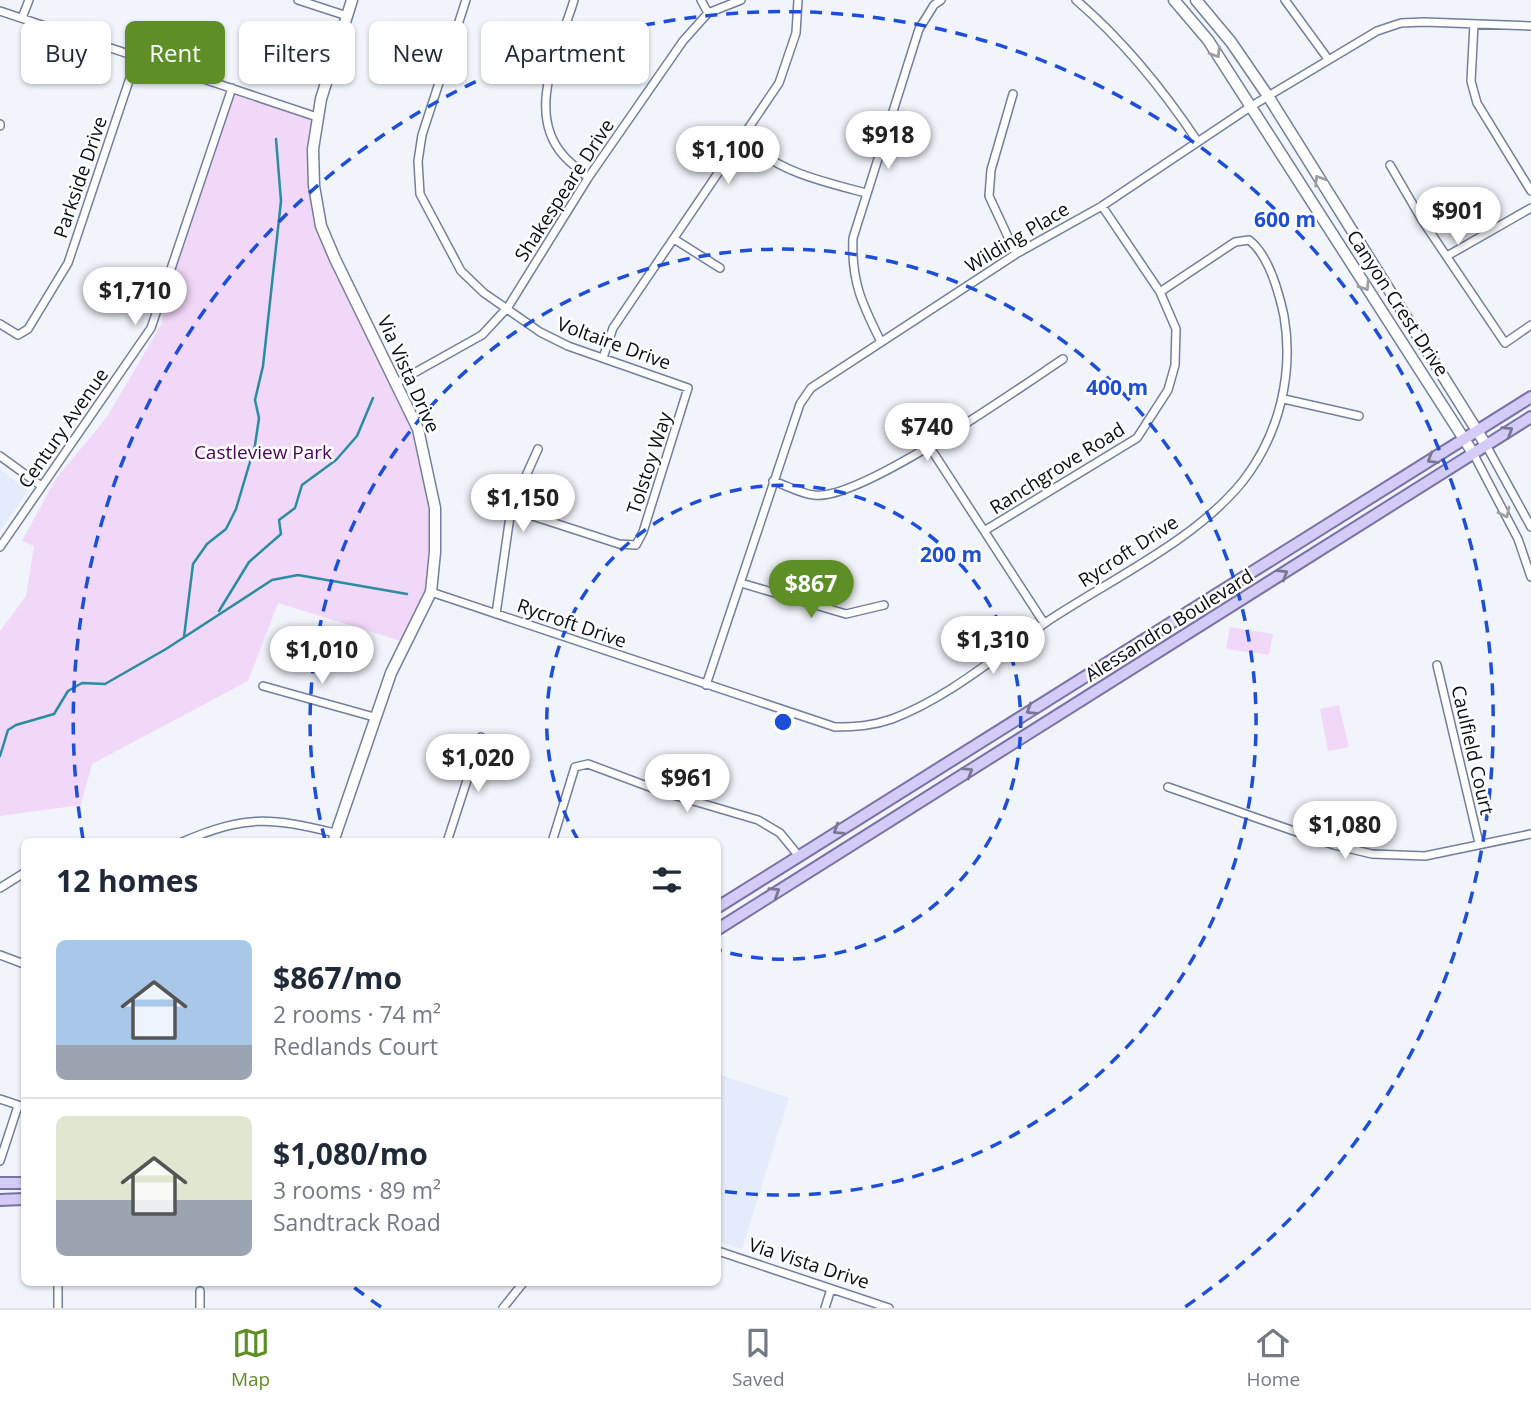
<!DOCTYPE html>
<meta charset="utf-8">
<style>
:root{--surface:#fff;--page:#f2f2f3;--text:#1f2937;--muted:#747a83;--line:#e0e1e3;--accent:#5d8f26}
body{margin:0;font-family:"Open Sans",sans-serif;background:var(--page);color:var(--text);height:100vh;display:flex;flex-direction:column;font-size:26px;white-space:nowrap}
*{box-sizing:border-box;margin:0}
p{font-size:23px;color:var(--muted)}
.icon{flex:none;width:38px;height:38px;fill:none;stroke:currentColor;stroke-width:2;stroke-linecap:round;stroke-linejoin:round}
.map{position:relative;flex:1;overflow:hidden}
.side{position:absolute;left:21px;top:838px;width:700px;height:448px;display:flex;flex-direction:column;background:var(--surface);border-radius:10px;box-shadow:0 2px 5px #0004}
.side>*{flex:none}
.top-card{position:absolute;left:21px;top:21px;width:700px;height:63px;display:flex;gap:14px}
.price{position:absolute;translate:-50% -60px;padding:0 16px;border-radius:24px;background:#fff;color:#222;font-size:23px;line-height:46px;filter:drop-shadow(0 2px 4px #0008)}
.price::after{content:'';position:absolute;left:50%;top:42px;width:21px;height:16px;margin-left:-10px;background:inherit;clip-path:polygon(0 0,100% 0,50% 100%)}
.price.selected{background:var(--accent);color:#fff}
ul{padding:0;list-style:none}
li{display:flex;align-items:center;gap:21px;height:175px;padding:0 35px}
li+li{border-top:2px solid var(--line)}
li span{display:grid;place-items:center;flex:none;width:196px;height:140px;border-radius:10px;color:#555}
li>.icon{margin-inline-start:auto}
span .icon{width:84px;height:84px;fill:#fffc;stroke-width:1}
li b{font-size:30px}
h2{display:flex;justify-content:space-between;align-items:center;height:84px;padding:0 35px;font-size:30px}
.pill{padding:0 24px;border-radius:10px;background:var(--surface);box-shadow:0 2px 5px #0004;font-size:24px;line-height:63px}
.pill.selected{background:var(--accent);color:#fff}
.tabs{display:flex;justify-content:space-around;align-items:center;height:98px;border-top:2px solid var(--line);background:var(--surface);font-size:19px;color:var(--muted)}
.tabs a{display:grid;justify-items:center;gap:4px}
.tabs .selected{color:var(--accent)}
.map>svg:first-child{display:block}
</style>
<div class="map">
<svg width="1531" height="1308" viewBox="0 0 1531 1308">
<rect width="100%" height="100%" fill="#f1f4fb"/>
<path fill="#e4ebfb" d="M0,469L28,491L0,531Z
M718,1074L789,1098L742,1249L718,1241Z"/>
<path fill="#f1d8f8" d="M231,85L318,112V211L411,413L436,507L427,589L418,612L401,641L278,603L248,681L92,764L81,805L0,816V631L26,596L34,546L22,541L55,480L107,417L162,323L166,286Z
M1230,627L1273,634L1269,655L1226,649Z
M1339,705L1349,747L1328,751L1320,709Z"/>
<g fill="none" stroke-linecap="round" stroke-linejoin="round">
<path stroke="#2a8ca0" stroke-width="2.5" d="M219,611L249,562L281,534L279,520L295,508L302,485L336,460L357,436L373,398
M184,637L193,564L207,544L226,529L236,509L255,445L259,418L255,400L263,366L281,201L276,139
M0,756L8,730L16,725L54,714L68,691L82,683L105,684L166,649L272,580L298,575L407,594"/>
<defs>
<path id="street" d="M298,0L347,16
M466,0L422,135L418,161L420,194L461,271L484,293L540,332L568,346L688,388L643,532L636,545L619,544L511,509
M574,0C560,47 524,112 564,156C571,164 580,170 588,178
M701,0L708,13
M1076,0C1124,41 1162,88 1198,142
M1285,0L1328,59
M0,11L317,117
M22,18L29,0
M1474,24L1471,81L1477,103L1531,191
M1013,94L991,170L989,196L1016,254
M0,126V124
M743,139C779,172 820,181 866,193
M1390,165L1422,220L1505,343L1531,325
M674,239L720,268
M1447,256L1531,208
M0,324L18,335L28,329L68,263L137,57
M881,342C862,304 851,281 853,238L919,29L934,5L941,0
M603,358L613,328L779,83L796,33L798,0
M398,382L482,335L508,307L588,178L683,41L708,13L741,0
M1284,399L1359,416
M1486,445L1531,527
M929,446L1044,623
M1473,453L1518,539L1531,577
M0,456L40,485
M773,481C786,485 801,494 814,495C859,502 1019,388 1063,359
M984,531L1137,438L1168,390L1175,365L1176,329L1160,292L1102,206
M0,547L151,328L232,88
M741,583L846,614L884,605
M431,592L835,727C855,727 872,726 892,719C948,698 996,656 1045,623C1109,580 1195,541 1243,481C1279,435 1294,374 1284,316C1279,293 1269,255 1249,240L1235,242L1160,292
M496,614L511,509L538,449
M1437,665L1479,843
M706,685L800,404L811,388L1016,254L1102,206L1250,107L1377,31L1401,23L1424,22L1531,26
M263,686L374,717
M1168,787L1334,845L1372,854L1425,856L1531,834
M182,842C246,815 269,817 335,833
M447,842L481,737
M552,842L575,767L588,764L663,792L758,820L780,833L798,855
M0,888L24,873
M0,955L24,964
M0,1099L24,1107
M0,1161L18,1106
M718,1251L889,1308
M58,1283V1308
M200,1308V1291
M503,1308L523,1283
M825,1308L831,1289"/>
<path id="secondary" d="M1174,0L1208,40L1473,453
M1196,0L1231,42L1268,96L1486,445
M333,842L391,673L431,592L435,552V508L418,429L335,259L321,226L314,186L313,149L321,99L352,0"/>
<path id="primary" d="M718,907L1531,397
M718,929L1531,417
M0,1183H24
M0,1200L24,1199"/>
</defs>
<use href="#street" stroke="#727f9c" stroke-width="10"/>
<use href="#secondary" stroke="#727f9c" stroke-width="13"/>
<use href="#primary" stroke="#7973a5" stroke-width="14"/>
<use href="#street" stroke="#fff" stroke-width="7"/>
<use href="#secondary" stroke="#fff" stroke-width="10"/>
<use href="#primary" stroke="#d4ccf7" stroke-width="10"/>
</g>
<defs><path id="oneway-chevron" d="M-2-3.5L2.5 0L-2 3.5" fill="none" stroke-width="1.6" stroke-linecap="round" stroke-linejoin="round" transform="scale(1.75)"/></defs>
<g stroke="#9c9ea2">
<use href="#oneway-chevron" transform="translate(1216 53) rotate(58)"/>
<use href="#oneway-chevron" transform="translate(1319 180) rotate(-122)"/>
<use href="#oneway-chevron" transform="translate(1365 286) rotate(57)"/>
<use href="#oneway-chevron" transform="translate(1505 513) rotate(64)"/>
</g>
<g stroke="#787692">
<use href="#oneway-chevron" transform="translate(1508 431) rotate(-32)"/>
<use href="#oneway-chevron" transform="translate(1432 459) rotate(148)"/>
<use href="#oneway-chevron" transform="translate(1283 574) rotate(-32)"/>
<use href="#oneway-chevron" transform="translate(1031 710) rotate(148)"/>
<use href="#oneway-chevron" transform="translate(968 772) rotate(-32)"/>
<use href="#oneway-chevron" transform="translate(838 830) rotate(148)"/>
<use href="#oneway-chevron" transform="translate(775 892) rotate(-32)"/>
</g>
<g fill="none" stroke="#1d4ed8" stroke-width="3.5" stroke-dasharray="12 9">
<path d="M578 840A237 237 0 1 1 718 950"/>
<path d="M325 840A473 473 0 1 1 721 1191"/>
<path d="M381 1307A710 710 0 0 1 351 1285M83 839A710 710 0 1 1 1185 1307"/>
</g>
<g text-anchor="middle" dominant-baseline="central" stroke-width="5" stroke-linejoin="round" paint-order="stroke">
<g font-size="19" fill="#070c16" stroke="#fff">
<text transform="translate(80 177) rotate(-71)">Parkside Drive</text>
<text transform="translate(564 190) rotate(-57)">Shakespeare Drive</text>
<text transform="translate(1017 237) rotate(-31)">Wilding Place</text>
<text transform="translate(1398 303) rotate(57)">Canyon Crest Drive</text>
<text transform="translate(614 343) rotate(20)">Voltaire Drive</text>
<text transform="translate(409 374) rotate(66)">Via Vista Drive</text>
<text transform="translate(63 428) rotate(-55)">Century Avenue</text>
<text transform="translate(649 463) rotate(-72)">Tolstoy Way</text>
<text transform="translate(1057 468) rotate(-32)">Ranchgrove Road</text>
<text transform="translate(1128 551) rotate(-33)">Rycroft Drive</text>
<text transform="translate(572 623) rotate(19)">Rycroft Drive</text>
<text transform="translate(1169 625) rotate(-32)">Alessandro Boulevard</text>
<text transform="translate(1473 750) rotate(77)">Caulfield Court</text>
<text transform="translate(809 1263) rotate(18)">Via Vista Drive</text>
</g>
<g font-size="19" fill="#4c005c" stroke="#fff">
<text x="263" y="452">Castleview Park</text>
</g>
</g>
<circle cx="783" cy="722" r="10" fill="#1d4ed8" stroke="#fff" stroke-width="3.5"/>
<g font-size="21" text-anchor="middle" font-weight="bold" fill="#1d4ed8" stroke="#fff" stroke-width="5" stroke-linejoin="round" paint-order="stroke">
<text x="1285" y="227">600 m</text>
<text x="1117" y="395">400 m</text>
<text x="951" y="562">200 m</text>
</g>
</svg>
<b class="price" style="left:888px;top:171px">$918</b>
<b class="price" style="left:728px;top:186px">$1,100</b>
<b class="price" style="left:1458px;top:247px">$901</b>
<b class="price" style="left:135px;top:327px">$1,710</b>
<b class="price" style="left:927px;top:463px">$740</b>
<b class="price" style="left:523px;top:534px">$1,150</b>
<b class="price selected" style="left:811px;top:620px">$867</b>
<b class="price" style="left:993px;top:676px">$1,310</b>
<b class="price" style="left:322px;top:686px">$1,010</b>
<b class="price" style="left:478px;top:794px">$1,020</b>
<b class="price" style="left:687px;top:814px">$961</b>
<b class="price" style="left:1345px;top:861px">$1,080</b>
<div class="top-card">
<a class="pill">Buy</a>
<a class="pill selected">Rent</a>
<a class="pill">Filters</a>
<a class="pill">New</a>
<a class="pill">Apartment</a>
</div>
<section class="side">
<h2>12 homes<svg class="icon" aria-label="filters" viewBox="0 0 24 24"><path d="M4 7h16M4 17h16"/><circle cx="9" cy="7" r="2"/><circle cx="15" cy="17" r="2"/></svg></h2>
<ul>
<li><span style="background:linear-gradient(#a9c7e8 75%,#9aa5b1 0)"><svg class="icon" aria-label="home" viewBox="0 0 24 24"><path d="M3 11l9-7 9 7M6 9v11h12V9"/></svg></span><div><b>$867/mo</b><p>2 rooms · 74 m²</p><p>Redlands Court</p></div></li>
<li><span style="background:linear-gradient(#dfe7d0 60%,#9aa5b1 0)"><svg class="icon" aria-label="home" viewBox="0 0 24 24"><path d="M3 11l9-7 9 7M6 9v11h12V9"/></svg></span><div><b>$1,080/mo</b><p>3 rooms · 89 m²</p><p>Sandtrack Road</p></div></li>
</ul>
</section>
</div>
<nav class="tabs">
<a class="selected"><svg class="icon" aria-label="map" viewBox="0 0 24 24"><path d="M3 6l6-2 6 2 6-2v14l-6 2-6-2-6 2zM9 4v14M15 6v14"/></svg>Map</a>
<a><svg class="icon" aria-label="saved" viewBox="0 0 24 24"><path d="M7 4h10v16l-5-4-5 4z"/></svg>Saved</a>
<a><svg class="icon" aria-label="home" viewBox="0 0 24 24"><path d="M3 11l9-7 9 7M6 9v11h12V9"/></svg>Home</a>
</nav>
